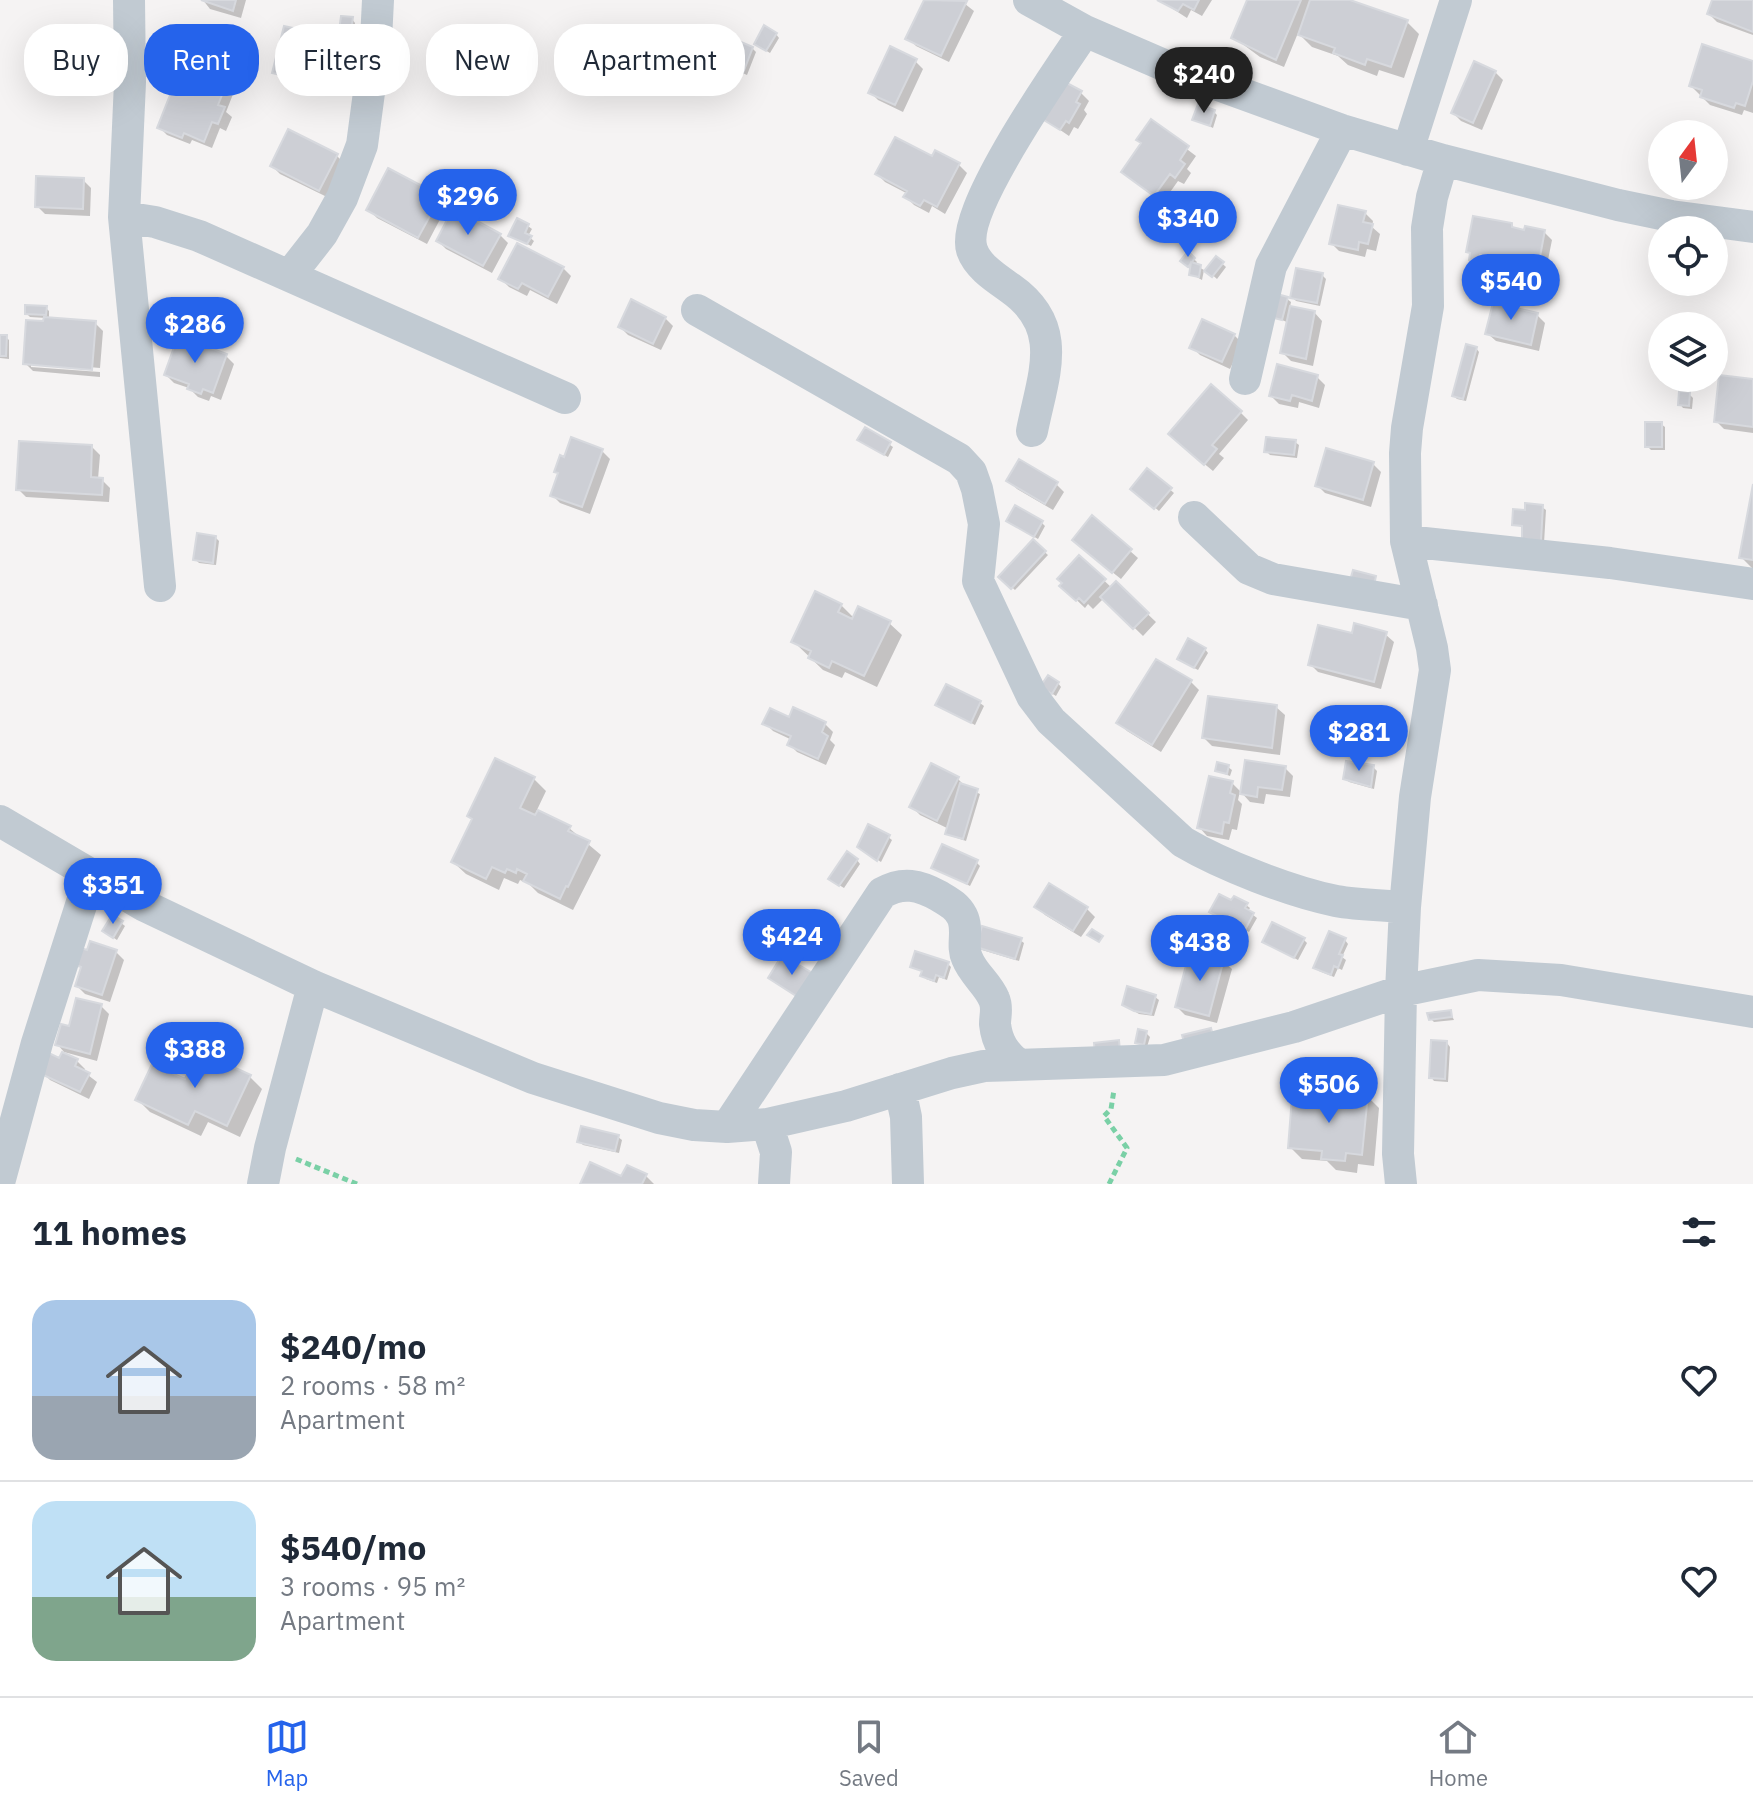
<!DOCTYPE html>
<meta charset="utf-8">
<style>
:root{--surface:#fff;--page:#f2f2f3;--text:#1f2937;--muted:#747a83;--line:#e0e1e3;--accent:#2563eb}
body{margin:0;font-family:"IBM Plex Sans",sans-serif;background:var(--page);color:var(--text);height:100vh;display:flex;flex-direction:column;font-size:30px;white-space:nowrap}
*{box-sizing:border-box;margin:0}
p{font-size:26px;color:var(--muted)}
.icon{flex:none;width:44px;height:44px;fill:none;stroke:currentColor;stroke-width:2;stroke-linecap:round;stroke-linejoin:round}
.map{position:relative;height:1184px;overflow:hidden}
.side{display:flex;flex-direction:column;background:var(--surface);flex:1}
.side>*{flex:none}
.hud{position:absolute;left:24px;top:24px;width:800px;height:72px;display:flex;gap:16px}
.needle{width:52px;rotate:15deg}
.tools{position:absolute;left:1648px;top:120px;display:grid;gap:16px}
.tools a{display:grid;place-items:center;width:80px;height:80px;border-radius:50%;background:var(--surface);box-shadow:0 8px 32px #0002;font-size:40px}
.price{position:absolute;translate:-50% -68px;padding:0 18px;border-radius:28px;background:var(--accent);color:#fff;font-size:26px;line-height:52px;filter:drop-shadow(0 2px 4px #0008)}
.price::after{content:'';position:absolute;left:50%;top:48px;width:24px;height:18px;margin-left:-12px;background:inherit;clip-path:polygon(0 0,100% 0,50% 100%)}
.price.active{background:#222;color:#fff}
ul{padding:0;list-style:none}
li{display:flex;align-items:center;gap:24px;height:200px;padding:0 32px}
li+li{border-top:2px solid var(--line)}
li span{display:grid;place-items:center;flex:none;width:224px;height:160px;border-radius:24px;color:#555}
li>.icon{margin-inline-start:auto}
span .icon{width:96px;height:96px;fill:#fffc;stroke-width:1}
li b{font-size:34px}
h2{display:flex;justify-content:space-between;align-items:center;height:96px;padding:0 32px;font-size:34px}
.pill{padding:0 28px;border-radius:32px;background:var(--surface);box-shadow:0 8px 32px #0002;font-size:28px;line-height:72px}
.pill.active{background:var(--accent);color:#fff}
.tabs{display:flex;justify-content:space-around;align-items:center;height:112px;border-top:2px solid var(--line);background:var(--surface);font-size:22px;color:var(--muted)}
.tabs a{display:grid;justify-items:center;gap:4px}
.tabs .active{color:var(--accent)}
.map>svg:first-child{display:block}
</style>
<div class="map">
<svg width="1753" height="1184" viewBox="0 0 1753 1184">
<rect width="100%" height="100%" fill="#f5f3f3"/>
<path fill="#0003" d="M203,0H246L241,18L210,9Z
M926,0H960L974,11L949,62L916,46L908,38Z
M1159,0H1212L1202,16L1191,10L1187,18Z
M1249,0H1344L1406,21L1419,34L1404,78L1379,70L1377,76L1348,65L1338,56L1312,47L1298,33L1284,67L1260,57L1233,37Z
M1714,0H1753V35L1717,22L1709,14Z
M352,19L355,23L354,35L344,34L341,30Z
M310,34L318,45L336,49L345,57L336,93L283,81L275,73Z
M776,34L779,38L770,53L760,47Z
M752,48L756,52L747,75L712,59Z
M915,61L923,69L903,112L878,100L870,92Z
M1753,63V113L1744,110L1742,115L1710,105L1691,86Z
M211,64L237,84L226,112L232,117L226,131L220,128L212,148L192,140L190,144L167,135L159,127Z
M1495,72L1503,80L1482,130L1461,121L1453,113Z
M1081,93L1089,101L1084,110L1087,114L1078,129L1074,127L1069,136L1044,119Z
M1214,112L1217,115L1213,128L1195,119Z
M1151,122L1196,156L1187,169L1191,173L1184,184L1178,181L1163,202L1124,172L1143,144Z
M337,156L345,164L327,197L280,174L272,166Z
M933,159L959,165L967,173L945,214L932,206L929,213L914,205L906,197L908,194L885,182L877,174Z
M83,180L91,188L90,216L45,214L37,206Z
M439,198L447,206L427,244L377,218L369,210Z
M1365,213L1373,221L1372,227L1380,234L1376,251L1367,249L1365,257L1339,251L1331,243Z
M1511,225L1516,230L1544,232L1552,240L1544,280L1500,272L1491,262H1488L1486,269L1479,268L1471,259L1472,255L1468,251Z
M528,226L532,229L528,236L534,241L531,246L511,235Z
M500,235L508,243L492,273L446,249L438,241Z
M1188,254L1197,262L1195,265L1204,270L1202,280L1191,274L1192,269L1186,264Z
M1217,259L1226,267L1217,279L1207,270Z
M563,268L571,276L557,304L530,290L527,296L509,287L501,279Z
M1322,275L1326,279L1320,306L1296,301L1292,297Z
M1287,299L1291,302L1290,307L1314,312L1322,321L1313,366L1291,361L1283,353L1289,323L1273,316Z
M1512,300L1520,311L1537,315L1545,323L1539,351L1496,341L1487,333Z
M46,308L49,311V319L95,323L103,331L100,368L31,362V367L100,372V377L33,371L25,363L46,318L30,317L27,314Z
M665,318L673,326L661,350L628,335L620,327Z
M1234,335L1242,343L1230,369L1200,355L1192,347Z
M0,337H6L9,340V359L0,358Z
M1476,348L1479,352L1466,401L1457,399L1454,396Z
M226,356L234,364L221,400L211,396L209,401L198,397L189,388L174,383L166,375Z
M1317,377L1325,385L1319,408L1299,402L1298,408L1279,404L1271,396Z
M1753,381V433L1724,429L1716,421Z
M1689,394L1693,398L1692,409L1683,408L1680,404Z
M1240,412L1248,420L1219,454L1224,458L1213,471L1178,442Z
M1661,424L1665,427V450H1651L1647,446Z
M866,429L893,447L888,457L863,443Z
M1295,442L1299,445L1297,458L1270,455L1266,451Z
M92,447L100,455L98,479L102,480L110,488L109,502L26,497L18,489Z
M602,451L610,459L590,514L560,503L552,495L560,475L556,471L565,459Z
M1373,464L1381,472L1371,507L1325,493L1317,485Z
M1148,471L1174,493L1159,511L1133,489Z
M1009,481L1056,484L1064,492L1053,510L1017,489Z
M1753,494V569L1741,557Z
M1542,507L1546,510L1544,543L1524,528L1514,524L1527,512Z
M1042,523L1045,526L1038,539L1012,524Z
M215,537L219,541L216,565L199,563L195,559Z
M1033,542L1048,555L1015,590L1001,577Z
M1082,548L1130,551L1138,558L1121,579Z
M1080,558L1112,588L1116,584L1156,622L1143,636L1104,598L1093,609L1088,604L1085,608L1062,586Z
M841,605L854,618L889,623L902,635L877,687L845,672L842,678L823,670L793,641Z
M1385,634L1394,642L1381,689L1318,672L1310,664L1353,635Z
M1205,649L1208,653L1198,670L1183,662Z
M1191,682L1199,690L1161,752L1127,731L1119,723Z
M1058,683L1061,687L1056,696L1046,690Z
M980,703L984,706L975,725L938,705Z
M1276,707L1285,715L1280,755L1212,746L1204,738Z
M794,710L825,724L833,732L830,740L835,745L826,765L797,752L789,744L792,740L773,731L765,723L790,719Z
M496,761L534,779L546,791L536,812L569,828L601,855L573,910L538,893L529,884L520,880L518,884L504,878L499,890L466,874L453,862L473,820Z
M1228,767L1232,770L1230,776L1217,771Z
M1373,767L1377,771L1374,789L1349,782L1346,779Z
M1285,768L1293,776L1290,797L1266,794L1264,804L1250,802L1240,791L1238,800L1242,804L1237,830L1232,829L1229,840L1207,836L1199,827L1232,783L1242,793Z
M958,779L967,788L980,794L966,841L951,836L947,833L949,829L920,815L912,807Z
M888,837L892,840L881,862L862,850Z
M857,860L860,864L844,888L834,882Z
M976,862L980,866L970,886L933,867Z
M1232,903L1246,905L1250,908L1248,911L1257,918L1249,932L1215,915Z
M1037,907L1087,909L1095,917L1081,937L1045,915Z
M121,923L125,926L117,940L108,934Z
M1303,939L1307,943L1298,960L1265,942Z
M1020,940L1024,943L1019,961L982,950L978,947Z
M1345,940L1348,944L1342,957L1346,960L1342,970L1338,968L1334,977L1319,971L1316,967Z
M116,952L124,960L110,1002L85,994L77,986L83,970L78,965L88,953Z
M1192,953L1223,961L1232,969L1217,1023L1185,1015L1177,1007Z
M947,963L951,967L947,980L939,977L937,983L926,979L923,972L912,966Z
M1155,997L1159,1000L1154,1016L1139,1014L1124,1005Z
M101,1006L109,1014L97,1061L64,1052L58,1045Z
M1450,1012L1454,1020L1434,1022L1431,1019Z
M1146,1033L1150,1037L1147,1047L1137,1042Z
M1447,1043L1450,1047L1448,1082L1434,1081L1431,1077Z
M199,1054L250,1077L262,1089L240,1137L208,1122L201,1136L150,1112L138,1100L186,1082Z
M60,1061H77L85,1069L84,1072L97,1082L89,1099L50,1080L42,1072Z
M1367,1096L1379,1108L1374,1166L1358,1164L1357,1173L1336,1170L1327,1161L1302,1159L1290,1147L1337,1104Z
M618,1137L622,1140L619,1153L583,1145L580,1142Z
M646,1176L654,1184H582Z"/>
<path fill="#cdcfd5" stroke="#d7d9de" stroke-width="2" d="M201,0H236L233,11Z
M924,0L967,1L941,56L905,39Z
M1157,0H1199L1194,10L1183,4L1178,11Z
M1247,0H1301L1276,60L1231,38Z
M1310,0H1350L1408,20L1391,67L1367,59L1365,65L1333,53L1335,48L1298,35Z
M1712,0H1753V32L1707,14Z
M341,16L353,17L351,32L339,31Z
M764,25L777,33L766,51L754,44Z
M284,26L311,32L309,41L338,47L329,86L272,73Z
M720,33L753,47L743,73L710,59Z
M1702,44L1753,61V81L1745,106L1736,103L1734,108L1700,97L1702,90L1689,86Z
M890,46L917,59L895,105L868,93Z
M187,52L212,63L211,67L230,75L218,105L225,107L218,124L212,122L204,142L184,133L182,138L157,128Z
M1474,61L1496,71L1473,123L1451,113Z
M1063,81L1082,91L1076,102L1080,104L1069,123L1066,121L1060,130L1042,119Z
M1198,104L1215,110L1210,126L1192,120Z
M1151,119L1189,146L1180,160L1185,164L1175,178L1170,174L1154,196L1121,172L1141,143L1136,140Z
M288,129L338,154L319,191L270,166Z
M895,137L932,156L935,150L960,163L937,207L924,200L920,206L903,197L907,191L875,174Z
M388,168L441,196L418,238L366,210Z
M36,176L84,178L83,209L35,207Z
M1338,205L1366,211L1363,222L1373,224L1368,244L1359,242L1358,250L1329,244Z
M453,208L501,234L483,266L436,241Z
M1473,216L1512,223V227L1524,230L1525,226L1545,230L1537,273L1490,264L1491,257L1480,255L1479,262L1469,260L1470,253L1466,252Z
M517,218L529,224L525,233L532,236L527,244L508,236Z
M517,243L564,267L548,297L522,283L518,289L498,279Z
M1188,251L1195,258L1188,267L1180,261Z
M1216,256L1224,262L1212,277L1204,271Z
M1191,262L1201,265L1199,277L1189,275Z
M1296,268L1323,273L1317,303L1290,298Z
M1277,294L1288,297L1282,320L1270,317Z
M1495,295L1513,299L1511,307L1538,313L1531,345L1485,334Z
M631,299L666,317L653,344L618,327Z
M25,305L47,306L46,315L25,314Z
M1290,306L1315,311L1306,359L1280,353Z
M44,317L96,321L92,370L23,364L26,320L43,321Z
M1202,319L1235,334L1222,362L1189,348Z
M0,335H7L6,356H0Z
M178,336L227,354L213,393L203,389L201,394L187,389L189,384L164,375Z
M1466,344L1477,347L1463,399L1452,396Z
M1277,364L1318,375L1312,401L1292,395L1290,401L1269,396Z
M1719,375L1753,379V427L1714,422Z
M1211,384L1242,411L1212,445L1217,449L1204,465L1168,434Z
M1679,391L1690,392L1689,406L1678,405Z
M1645,422H1662V447H1645Z
M865,427L891,442L884,455L857,440Z
M571,437L603,449L582,507L550,496L558,473L554,472L560,455L564,457Z
M1266,437L1296,440L1294,455L1264,452Z
M19,441L92,445L91,477L103,478L102,495L16,490Z
M1326,448L1374,462L1363,500L1315,486Z
M1019,459L1058,482L1045,504L1006,481Z
M1147,468L1172,488L1154,509L1130,489Z
M1753,484V560L1739,558Z
M1525,503L1543,505L1541,541L1522,539V526L1512,525L1513,509L1525,510Z
M1015,505L1043,521L1034,537L1006,521Z
M1092,515L1132,549L1112,573L1072,540Z
M197,533L216,536L213,563L193,560Z
M1033,539L1046,551L1011,589L998,577Z
M1079,555L1106,579L1084,603L1079,598L1076,601L1059,586L1062,583L1057,579Z
M1353,570L1376,576L1373,590L1349,584Z
M1116,581L1149,613L1133,629L1100,597Z
M815,591L842,604L838,612L852,619L858,606L891,621L864,676L832,661L829,668L808,658L811,651L791,642Z
M1354,623L1387,632L1374,682L1308,665L1318,625L1352,633Z
M1188,638L1206,648L1194,668L1177,659Z
M1156,659L1192,680L1152,745L1116,723Z
M1048,675L1059,682L1052,694L1040,687Z
M946,684L981,701L971,723L935,705Z
M1208,696L1277,705L1272,748L1202,738Z
M793,707L826,722L822,732L828,736L818,759L787,745L791,736L762,724L770,708L789,717Z
M495,758L535,777L520,808L535,815L538,810L571,826L568,831L590,841L568,887L566,886L560,899L523,881L527,874L517,869L516,873L507,869L505,873L492,867L486,879L451,862L472,819L467,816Z
M1245,760L1286,766L1282,790L1258,787L1257,797L1240,794Z
M1346,761L1374,765L1371,787L1343,779Z
M1217,762L1229,765L1227,774L1215,771Z
M931,763L959,777L937,821L909,807Z
M1209,776L1233,781L1230,793L1235,795L1229,823L1224,822L1222,834L1197,828Z
M960,783L978,789L963,839L945,834Z
M868,824L890,835L877,861L857,847Z
M942,844L978,860L967,884L931,868Z
M847,851L858,859L839,886L828,879Z
M1049,883L1088,907L1073,931L1034,907Z
M1219,894L1231,900L1234,896L1248,903L1245,908L1254,913L1245,930L1209,912Z
M112,915L123,921L113,938L102,931Z
M1272,922L1305,938L1294,958L1262,942Z
M982,926L1022,938L1015,959L976,947Z
M1092,929L1103,936L1099,942L1087,935Z
M1329,931L1346,938L1339,954L1343,955L1338,968L1334,966L1331,975L1313,968Z
M90,941L117,950L102,995L75,986L81,967L75,965L81,948L87,950Z
M1190,950L1224,959L1209,1016L1175,1007Z
M915,951L949,962L944,978L936,975L934,981L920,976L922,971L910,967Z
M782,955L816,975L801,999L768,978Z
M1127,986L1156,995L1151,1014L1134,1011L1122,1005Z
M76,998L102,1004L90,1054L55,1045L61,1024L69,1026Z
M1451,1010L1452,1017L1429,1020L1427,1013Z
M1211,1028L1214,1039L1185,1046L1182,1035Z
M1138,1029L1147,1031L1144,1045L1135,1043Z
M1119,1040L1120,1051L1095,1054L1094,1043Z
M1431,1040L1447,1041L1445,1079L1429,1078Z
M198,1051L251,1075L227,1126L195,1111L188,1125L135,1100L152,1064L185,1079Z
M62,1052L78,1059L75,1066L90,1073L80,1092L39,1073L49,1053L59,1058Z
M1336,1090L1368,1094L1362,1155L1346,1153L1345,1161L1321,1159L1322,1151L1288,1148L1292,1097L1335,1102Z
M581,1126L619,1135L615,1151L577,1142Z
M590,1162L621,1176L627,1165L647,1174L642,1184H580Z"/>
<g fill="none" stroke-linecap="round" stroke-linejoin="round">
<path stroke="#7ad0a6" stroke-width="5" stroke-dasharray="6 4" stroke-linecap="butt" d="M296,1159L357,1184
M1109,1184L1127,1148L1104,1116L1111,1109L1114,1090"/>
<path stroke="#c1cad2" stroke-width="32" d="M129,0L130,82L124,217L160,586
M1029,0L1085,31L1166,66L1342,130L1443,160L1618,205L1671,216L1753,227
M1408,150L1456,0
M124,217L155,222L199,236L565,398
M290,275L322,234L342,198L362,145L376,40L378,0
M697,310L959,459L971,472L977,489L984,524L978,581L1032,696L1051,721L1183,842C1222,865 1291,892 1336,901C1358,905 1382,905 1405,907
M1245,379L1271,266L1342,130
M1032,431C1043,375 1066,327 1010,288C996,278 978,267 972,250C959,211 1060,68 1085,31
M1194,517L1249,569L1273,579L1422,605
M1406,541L1610,563L1753,584
M0,821L143,905L313,986L533,1078L659,1118L694,1125L727,1127L767,1124L846,1106L952,1073L984,1066L1164,1060L1294,1027L1401,991L1405,907L1415,797L1435,670L1432,648L1406,541L1405,453L1407,428L1428,306L1427,228L1432,197L1443,160
M900,1089L906,1117L908,1184
M767,1124L776,1152L774,1184
M727,1127L882,893C903,881 919,885 939,896C949,902 957,906 962,916C969,930 961,945 967,958C973,974 988,984 994,999C998,1008 995,1015 995,1024C997,1043 1005,1054 1019,1065
M0,1179L37,1043L91,874
M263,1184L270,1148L313,986
M1401,1184L1398,1154L1401,991L1478,975L1561,980L1753,1012"/>
</g>
</svg>
<div class="tools">
<a><svg class="needle" viewBox="-14 -14 28 28"><path d="M0-13l5 13h-10z" fill="#e53935"/><path d="M0 13l5-13h-10z" fill="#747a83"/></svg></a>
<a><svg class="icon" aria-label="locate" viewBox="0 0 24 24"><circle cx="12" cy="12" r="6"/><path d="M12 2v4M12 18v4M2 12h4M18 12h4"/></svg></a>
<a><svg class="icon" aria-label="layers" viewBox="0 0 24 24"><path d="M12 4l9 5-9 5-9-5zM3 14l9 5 9-5"/></svg></a>
</div>
<b class="price active" style="left:1204px;top:115px">$240</b>
<b class="price" style="left:468px;top:237px">$296</b>
<b class="price" style="left:1188px;top:259px">$340</b>
<b class="price" style="left:1511px;top:322px">$540</b>
<b class="price" style="left:195px;top:365px">$286</b>
<b class="price" style="left:1359px;top:773px">$281</b>
<b class="price" style="left:113px;top:926px">$351</b>
<b class="price" style="left:792px;top:977px">$424</b>
<b class="price" style="left:1200px;top:983px">$438</b>
<b class="price" style="left:195px;top:1090px">$388</b>
<b class="price" style="left:1329px;top:1125px">$506</b>
<div class="hud">
<a class="pill">Buy</a>
<a class="pill active">Rent</a>
<a class="pill">Filters</a>
<a class="pill">New</a>
<a class="pill">Apartment</a>
</div>
</div>
<section class="side">
<h2>11 homes<svg class="icon" aria-label="filters" viewBox="0 0 24 24"><path d="M4 7h16M4 17h16"/><circle cx="9" cy="7" r="2"/><circle cx="15" cy="17" r="2"/></svg></h2>
<ul>
<li><span style="background:linear-gradient(#a9c7e8 60%,#9aa5b1 0)"><svg class="icon" aria-label="home" viewBox="0 0 24 24"><path d="M3 11l9-7 9 7M6 9v11h12V9"/></svg></span><div><b>$240/mo</b><p>2 rooms · 58 m²</p><p>Apartment</p></div><svg class="icon" aria-label="heart" viewBox="0 0 24 24"><path d="M12 20l-8-8c-3-5 5-10 8-4 3-6 11-1 8 4z"/></svg></li>
<li><span style="background:linear-gradient(#bfe0f5 60%,#7fa58c 0)"><svg class="icon" aria-label="home" viewBox="0 0 24 24"><path d="M3 11l9-7 9 7M6 9v11h12V9"/></svg></span><div><b>$540/mo</b><p>3 rooms · 95 m²</p><p>Apartment</p></div><svg class="icon" aria-label="heart" viewBox="0 0 24 24"><path d="M12 20l-8-8c-3-5 5-10 8-4 3-6 11-1 8 4z"/></svg></li>
</ul>
</section>
<nav class="tabs">
<a class="active"><svg class="icon" aria-label="map" viewBox="0 0 24 24"><path d="M3 6l6-2 6 2 6-2v14l-6 2-6-2-6 2zM9 4v14M15 6v14"/></svg>Map</a>
<a><svg class="icon" aria-label="saved" viewBox="0 0 24 24"><path d="M7 4h10v16l-5-4-5 4z"/></svg>Saved</a>
<a><svg class="icon" aria-label="home" viewBox="0 0 24 24"><path d="M3 11l9-7 9 7M6 9v11h12V9"/></svg>Home</a>
</nav>
